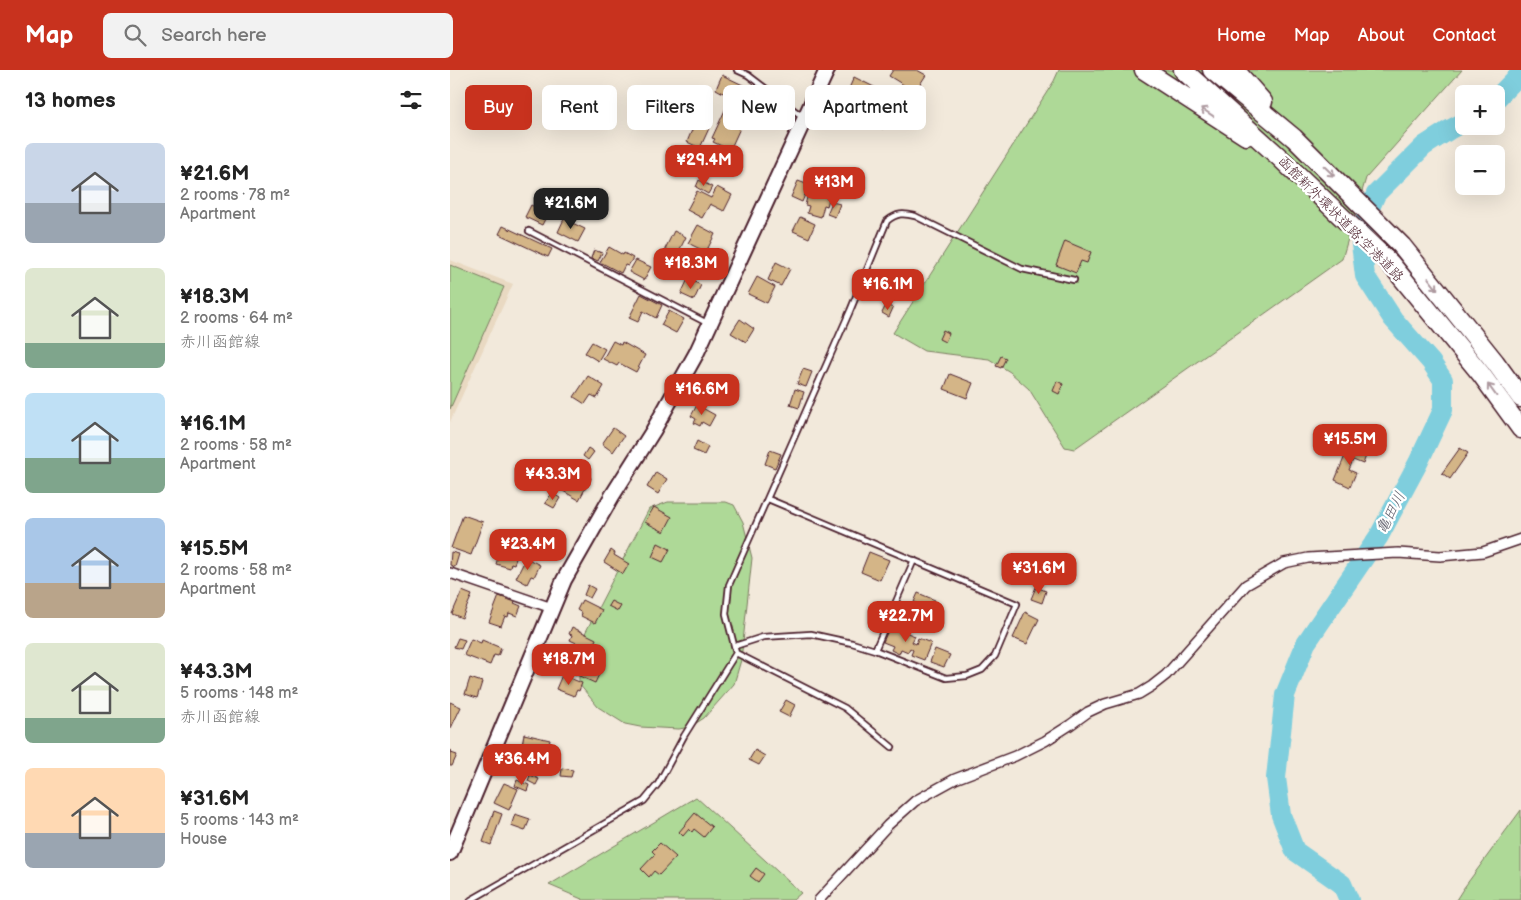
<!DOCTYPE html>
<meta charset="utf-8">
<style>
:root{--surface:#fff;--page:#f2f2f2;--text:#222;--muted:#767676;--accent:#c8321e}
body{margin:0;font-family:"Balsamiq Sans","Klee One",sans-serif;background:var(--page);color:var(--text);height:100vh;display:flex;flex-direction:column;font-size:19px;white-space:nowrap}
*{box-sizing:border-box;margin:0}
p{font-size:16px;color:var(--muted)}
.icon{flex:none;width:28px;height:28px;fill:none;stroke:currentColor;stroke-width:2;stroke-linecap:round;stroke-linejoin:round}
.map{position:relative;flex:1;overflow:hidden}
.details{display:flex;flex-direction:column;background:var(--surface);width:450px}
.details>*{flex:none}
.guide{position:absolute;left:15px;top:15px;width:475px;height:45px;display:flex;gap:10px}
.controls{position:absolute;left:1005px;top:15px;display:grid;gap:10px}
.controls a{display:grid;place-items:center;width:50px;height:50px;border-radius:8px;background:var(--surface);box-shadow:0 5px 20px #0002;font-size:25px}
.price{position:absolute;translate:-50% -42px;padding:0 11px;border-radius:10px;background:var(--accent);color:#fff;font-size:16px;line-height:32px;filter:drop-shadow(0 1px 2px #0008)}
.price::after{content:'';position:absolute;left:50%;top:30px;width:15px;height:11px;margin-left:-8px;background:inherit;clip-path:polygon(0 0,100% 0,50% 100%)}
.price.active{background:#222;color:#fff}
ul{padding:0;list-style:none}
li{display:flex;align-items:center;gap:15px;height:125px;padding:0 25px}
li span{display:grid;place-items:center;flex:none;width:140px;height:100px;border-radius:8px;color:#555}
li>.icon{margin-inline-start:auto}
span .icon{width:60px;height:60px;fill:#fffc;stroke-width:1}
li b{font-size:21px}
h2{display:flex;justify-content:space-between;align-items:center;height:60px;padding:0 25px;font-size:21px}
.chip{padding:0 18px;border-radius:8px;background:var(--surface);box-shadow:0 5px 20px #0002;font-size:18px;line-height:45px}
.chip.active{background:var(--accent);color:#fff}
header{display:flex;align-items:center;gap:30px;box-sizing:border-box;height:70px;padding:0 25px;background:var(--accent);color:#fff}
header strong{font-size:24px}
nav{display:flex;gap:28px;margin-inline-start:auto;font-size:18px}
.search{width:350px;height:45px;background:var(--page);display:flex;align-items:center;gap:12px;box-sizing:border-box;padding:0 18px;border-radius:8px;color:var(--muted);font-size:19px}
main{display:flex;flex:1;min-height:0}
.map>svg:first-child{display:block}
</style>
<header>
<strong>Map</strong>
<div class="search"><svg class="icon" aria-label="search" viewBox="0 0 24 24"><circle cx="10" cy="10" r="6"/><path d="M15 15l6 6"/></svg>Search here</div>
<nav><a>Home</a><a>Map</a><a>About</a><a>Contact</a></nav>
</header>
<main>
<section class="details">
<h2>13 homes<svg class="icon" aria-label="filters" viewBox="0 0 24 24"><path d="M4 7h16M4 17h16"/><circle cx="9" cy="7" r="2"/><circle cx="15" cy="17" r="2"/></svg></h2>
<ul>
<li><span style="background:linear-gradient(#c9d6e8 60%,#9aa5b1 0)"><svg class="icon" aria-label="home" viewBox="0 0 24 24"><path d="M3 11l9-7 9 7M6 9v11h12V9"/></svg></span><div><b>¥21.6M</b><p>2 rooms · 78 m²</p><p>Apartment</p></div></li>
<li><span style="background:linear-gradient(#dfe7d0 75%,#7fa58c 0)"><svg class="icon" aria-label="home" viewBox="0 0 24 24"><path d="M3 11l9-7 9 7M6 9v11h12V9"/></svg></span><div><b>¥18.3M</b><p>2 rooms · 64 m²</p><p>赤川函館線</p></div></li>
<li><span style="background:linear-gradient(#bfe0f5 65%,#7fa58c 0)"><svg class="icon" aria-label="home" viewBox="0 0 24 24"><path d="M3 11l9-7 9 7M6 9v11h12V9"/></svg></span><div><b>¥16.1M</b><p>2 rooms · 58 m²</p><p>Apartment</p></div></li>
<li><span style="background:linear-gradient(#a9c7e8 65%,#b9a48a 0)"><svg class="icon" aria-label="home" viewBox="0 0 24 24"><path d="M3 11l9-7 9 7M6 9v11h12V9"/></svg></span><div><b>¥15.5M</b><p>2 rooms · 58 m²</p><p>Apartment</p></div></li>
<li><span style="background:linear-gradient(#dfe7d0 75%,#7fa58c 0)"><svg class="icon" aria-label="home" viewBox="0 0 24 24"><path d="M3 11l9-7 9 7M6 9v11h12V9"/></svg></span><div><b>¥43.3M</b><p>5 rooms · 148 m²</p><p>赤川函館線</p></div></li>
<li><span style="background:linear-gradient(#ffd9b3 65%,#9aa5b1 0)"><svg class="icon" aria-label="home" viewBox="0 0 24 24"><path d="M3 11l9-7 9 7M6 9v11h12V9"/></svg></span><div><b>¥31.6M</b><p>5 rooms · 143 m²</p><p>House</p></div></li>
</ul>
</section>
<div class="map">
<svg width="1071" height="830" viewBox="0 0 1071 830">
<rect width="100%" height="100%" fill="#f2e9db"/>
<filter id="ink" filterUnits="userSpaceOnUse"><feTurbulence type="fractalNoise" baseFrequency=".02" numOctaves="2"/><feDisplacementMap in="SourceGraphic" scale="10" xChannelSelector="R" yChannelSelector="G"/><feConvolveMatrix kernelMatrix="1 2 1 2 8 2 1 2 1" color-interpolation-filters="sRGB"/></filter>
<g filter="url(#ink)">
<path fill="#e9d9c2" d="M0,190L63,214L0,352Z"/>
<path fill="#aed997" stroke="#7c7c61" d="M609,0H1012L916,108L892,189L624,379L615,377L579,319L560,302L539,289L474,281L443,263L604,11Z
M0,195L54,217L0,339Z
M218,432H276L284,435L293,452L302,488L291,590L284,614L254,648L240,657L229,659L190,657L175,654L148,637L129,614V575L199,439Z
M246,727L351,823L343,830H134L99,815Z
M1071,740V830H1006L1013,819Z"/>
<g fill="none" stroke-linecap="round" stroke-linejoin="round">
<path stroke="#7fcedd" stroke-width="20" d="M1046,29L1071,3
M899,830L892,814L845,781L831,745L826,708L835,625L856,573L929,466L968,393L993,340V310L981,292L943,249L915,206L911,174L916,147L926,124L974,76L999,60L1014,52"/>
</g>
<path fill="#d4b587" stroke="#4a1f2b" d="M443,0H467L476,5L465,22L439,6Z
M272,5L297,17L292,28L279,21L277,25L266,19Z
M404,7L428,19L421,34L397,23Z
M434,24L447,30L433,59L420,53Z
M312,27L331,36L324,51L305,42Z
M281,35L300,44L293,57L291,56L280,80L263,72L265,69L262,68L276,38L279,39Z
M247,48L261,54L250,78L237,72Z
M249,110L262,117L258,124L246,117Z
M348,111L359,115L352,132L341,127Z
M267,117L282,125L274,141L260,134L252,148L237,140L247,121L261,128Z
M359,120L377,125L376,128L379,129L377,136L374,135L371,147L357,143L359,136L355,135Z
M382,132L390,134L385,147L377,144Z
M81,135L98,143L92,155L75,147Z
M350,147L365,154L359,168L343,161Z
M114,149L135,159L128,172L108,162Z
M248,155L265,164L256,182L238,173Z
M53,156L102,179L98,187L49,164Z
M224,161L236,167L227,185L215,179Z
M615,171L641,182L637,193L631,191L626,203L606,195Z
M159,177L173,185L174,183L183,188L178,196L175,195L171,203L150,192Z
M144,180L152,183L148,191L141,188Z
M235,186L247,193L242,202L230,195Z
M186,190L201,197L194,210L179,202Z
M326,192L340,199L331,216L318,210Z
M307,207L325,217L317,233L298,224Z
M238,209L251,215L244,230L231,224Z
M191,224L212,235L206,248L193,241L188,252L179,248Z
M436,235L443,238L439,247L432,243Z
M219,241L234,249L226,263L211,255Z
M290,249L304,259L296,272L281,263Z
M493,260L499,263L495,272L489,269Z
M163,271L171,275L172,272L195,285L186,302L169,293L167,296L153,289Z
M142,272L155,279L148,291L135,283Z
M551,286L556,288L551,298L546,296Z
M353,299L362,302L356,317L347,314Z
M500,304L523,313L517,328L494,319Z
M138,306L154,316L147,328L141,325L135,334L124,327Z
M607,311L613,314L609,324L603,321Z
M345,319L354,322L349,338L340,335Z
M247,335L265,345L259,356L252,352L250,356L244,353L246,349L241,346Z
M163,358L174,366L163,382L152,374Z
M247,371L258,377L254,385L243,380Z
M899,376L917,383L913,394L903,390L899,400L906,403L900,417L885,410Z
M138,378L144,382L138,390L133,386Z
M1010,378L1018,383L1000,409L992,403Z
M320,380L331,384L325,398L315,394Z
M128,400L141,408L129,430L111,420L119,405L124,408Z
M206,402L217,409L208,424L197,417Z
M102,423L110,428L104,438L95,433Z
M204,437L222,447L214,462L195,452Z
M13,445L33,452L21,485L1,478Z
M208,473L220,479L213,492L202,487Z
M51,477L65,482L64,485L67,486L64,494L61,493L60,498L46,494Z
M161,480L165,483L164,485L179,494L173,504L154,492Z
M1,482L9,484L5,497L0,495Z
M419,482L439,490L430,510L411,502Z
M76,488L90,495L84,507L81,506L77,514L66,508Z
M138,515L145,519L140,528L134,525Z
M586,517L596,521L592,533L581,529Z
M12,521L22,525L12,548L2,544Z
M468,523L485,530L481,539L464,532Z
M49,526L65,532L64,533L71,536L67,546L59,543L58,547L55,546L51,556L39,552Z
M132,530L152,540L145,553L131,546L132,543L127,540Z
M161,531L171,536L168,541L158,536Z
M575,542L589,549L577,574L563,568Z
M440,556L465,566L462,572L466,574L468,568L481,573L474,590L461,585L463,580L460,578L458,582L451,579L449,584L441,580L443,576L433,572Z
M122,557L146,569L141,580L120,570L122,565L119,564Z
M8,568L15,570L11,579L4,577Z
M21,569L31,573L32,570L51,578L48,586L44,585L40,595L14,585Z
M485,579L500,585L494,597L480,592Z
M123,588L151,600L145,613L118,601Z
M112,605L132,613L129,621L127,620L124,626L106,619Z
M20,608L32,612L27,628L15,624Z
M336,630L345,635L339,647L329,642Z
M0,632L11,637L1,658H0Z
M74,664L100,670L97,686L71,681Z
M0,680L2,681L1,683L7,685L2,696H0Z
M305,680L315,686L309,695L299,690Z
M112,698L123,700L121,707L111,706Z
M80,705L89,709L86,715L78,711Z
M67,710L79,715L77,721L65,716Z
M54,713L68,719L59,740L44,733Z
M44,741L52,744L41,775L33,772Z
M245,743L262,757L254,767L244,759L242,762L239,759L233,766L229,762Z
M65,744L80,749L75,761L61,756Z
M210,773L226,787L209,805L204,801L199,807L191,799L205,784L202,781Z
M306,798L314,804L308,812L300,806Z"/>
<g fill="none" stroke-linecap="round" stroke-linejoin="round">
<defs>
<path id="lane" d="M287,0L298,5L353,47
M79,161L257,253
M285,576L313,567L361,564L402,573L425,580L496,608L517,606L532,600L545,586L567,534L318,429
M425,580L464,490
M286,583L276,544L279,515L400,241L437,151C447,143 453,143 465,146L572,199L624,210
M21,830L194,731L208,714L234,666L286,583L395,638L442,677"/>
<path id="street" d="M0,503L102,538
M369,830L438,755L465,731L505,709L565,686L595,671L620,655L638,642L655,634L689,624L702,616L716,605L796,515L834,493L858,488L948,483L990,486L1033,482L1071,469"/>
<path id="secondary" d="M0,783L114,510L162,426L203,361L246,284L377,0"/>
<path id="highway" d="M694,0L796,66
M733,0L828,86L940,193L1031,304L1071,359
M762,0L844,68L952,176L1045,292L1071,328
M785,0L813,32"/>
</defs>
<use href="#lane" stroke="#4a1f2b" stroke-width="8"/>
<use href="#street" stroke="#4a1f2b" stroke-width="12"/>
<use href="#secondary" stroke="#4a1f2b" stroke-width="18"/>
<use href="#highway" stroke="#4a1f2b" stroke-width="21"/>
<use href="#lane" stroke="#fff" stroke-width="4.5"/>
<use href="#street" stroke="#fff" stroke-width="9"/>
<use href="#secondary" stroke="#fff" stroke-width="14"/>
<use href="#highway" stroke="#fff" stroke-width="18"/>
</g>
<defs><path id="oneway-shaft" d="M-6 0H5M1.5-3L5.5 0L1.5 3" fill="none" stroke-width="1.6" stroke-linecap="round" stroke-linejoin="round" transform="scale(1.25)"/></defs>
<g stroke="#ae9aa0">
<use href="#oneway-shaft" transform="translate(757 42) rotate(-146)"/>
<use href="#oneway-shaft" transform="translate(879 101) rotate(44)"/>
<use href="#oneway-shaft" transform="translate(983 214) rotate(52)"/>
<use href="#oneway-shaft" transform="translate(1042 320) rotate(-126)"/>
</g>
</g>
<g text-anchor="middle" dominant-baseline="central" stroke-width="4.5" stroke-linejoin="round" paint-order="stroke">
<g font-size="14" fill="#4a1f2b" stroke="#fff">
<text transform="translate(891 149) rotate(45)">函館新外環状道路;空港道路</text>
</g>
<g font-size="15" font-style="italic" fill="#5d5c69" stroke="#fff">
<text transform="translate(941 443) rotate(-63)">亀田川</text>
</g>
</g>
</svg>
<div class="controls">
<a>+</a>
<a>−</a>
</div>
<b class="price" style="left:254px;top:117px">¥29.4M</b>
<b class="price" style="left:384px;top:139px">¥13M</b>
<b class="price active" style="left:121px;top:160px">¥21.6M</b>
<b class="price" style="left:241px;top:220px">¥18.3M</b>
<b class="price" style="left:438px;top:241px">¥16.1M</b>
<b class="price" style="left:252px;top:346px">¥16.6M</b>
<b class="price" style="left:900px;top:396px">¥15.5M</b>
<b class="price" style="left:103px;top:431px">¥43.3M</b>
<b class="price" style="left:78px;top:501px">¥23.4M</b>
<b class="price" style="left:589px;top:525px">¥31.6M</b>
<b class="price" style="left:456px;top:573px">¥22.7M</b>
<b class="price" style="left:119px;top:616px">¥18.7M</b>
<b class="price" style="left:72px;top:716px">¥36.4M</b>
<div class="guide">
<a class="chip active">Buy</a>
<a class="chip">Rent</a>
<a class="chip">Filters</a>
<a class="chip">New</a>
<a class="chip">Apartment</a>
</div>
</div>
</main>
